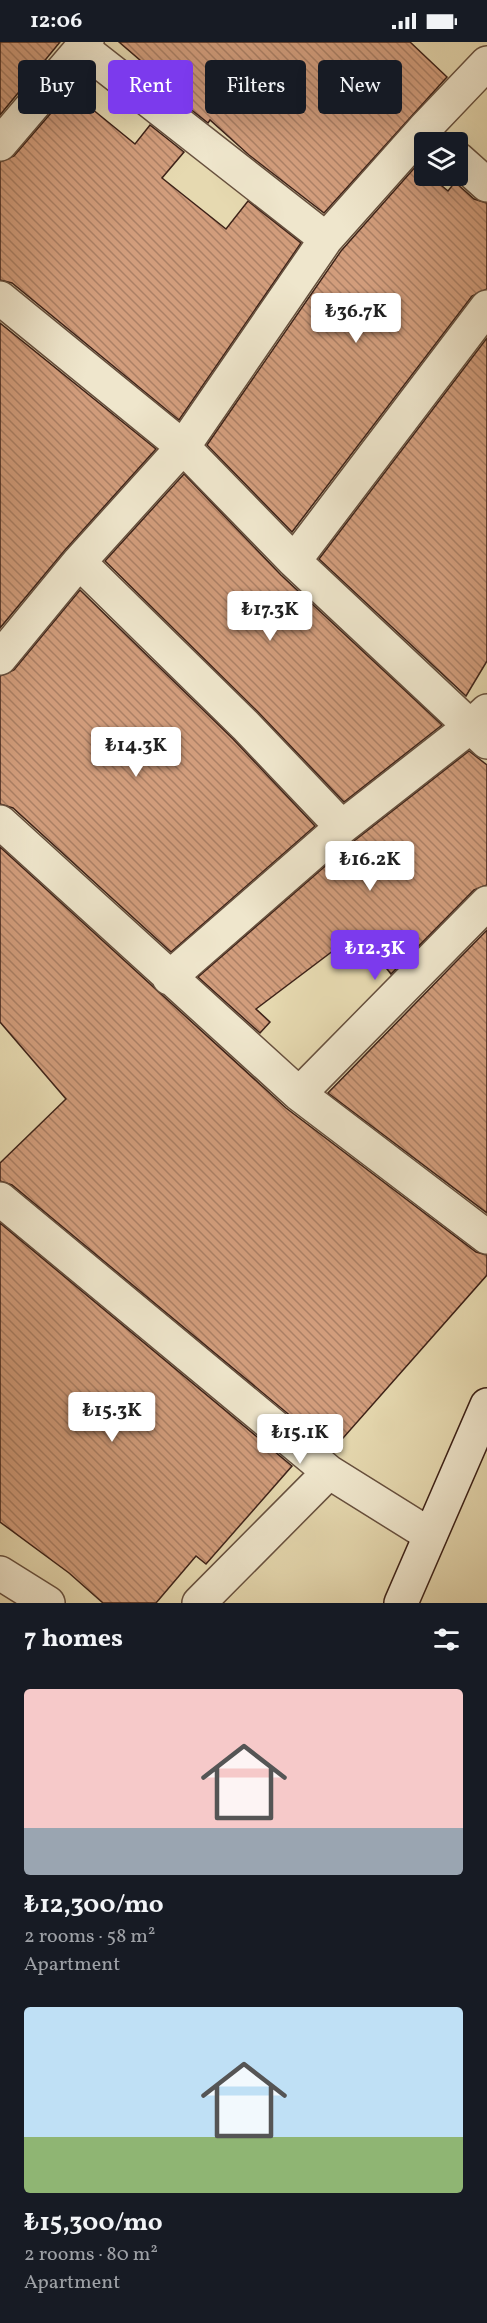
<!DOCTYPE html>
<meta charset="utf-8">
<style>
:root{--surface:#171b24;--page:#20242c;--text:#f1f3f6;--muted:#9ea1a6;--accent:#7c3aed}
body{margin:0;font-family:Vollkorn,serif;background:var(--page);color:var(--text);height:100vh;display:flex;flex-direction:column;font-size:22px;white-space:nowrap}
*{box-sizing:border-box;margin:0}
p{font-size:20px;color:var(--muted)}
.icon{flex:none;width:33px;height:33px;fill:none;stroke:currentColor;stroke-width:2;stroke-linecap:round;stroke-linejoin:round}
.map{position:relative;height:1561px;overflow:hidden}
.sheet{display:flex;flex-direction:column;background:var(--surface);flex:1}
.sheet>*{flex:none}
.guide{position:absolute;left:18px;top:18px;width:452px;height:54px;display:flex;gap:12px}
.fabs{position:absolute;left:414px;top:90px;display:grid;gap:12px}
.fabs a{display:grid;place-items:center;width:54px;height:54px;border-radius:6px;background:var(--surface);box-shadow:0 6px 24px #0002;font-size:30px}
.price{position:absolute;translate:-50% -51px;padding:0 14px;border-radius:6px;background:#fff;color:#222;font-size:20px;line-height:39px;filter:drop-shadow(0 2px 3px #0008)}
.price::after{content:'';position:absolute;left:50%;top:36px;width:18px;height:14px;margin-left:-9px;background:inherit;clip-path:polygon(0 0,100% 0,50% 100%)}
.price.selected{background:var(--accent);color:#fff}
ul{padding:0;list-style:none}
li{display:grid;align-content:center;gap:12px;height:318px;padding:0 24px}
li span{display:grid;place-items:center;height:186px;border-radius:6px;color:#555}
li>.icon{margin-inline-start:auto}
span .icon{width:108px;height:108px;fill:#fffc;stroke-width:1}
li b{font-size:26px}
h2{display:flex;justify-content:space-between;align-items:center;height:72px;padding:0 24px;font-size:26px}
.chip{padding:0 21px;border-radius:6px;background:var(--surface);box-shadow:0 6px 24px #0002;font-size:21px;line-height:54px}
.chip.selected{background:var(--accent);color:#fff}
.status{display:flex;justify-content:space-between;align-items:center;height:42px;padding:0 30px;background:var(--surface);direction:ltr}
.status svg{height:16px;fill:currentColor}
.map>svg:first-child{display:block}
</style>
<div class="status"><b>12:06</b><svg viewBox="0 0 49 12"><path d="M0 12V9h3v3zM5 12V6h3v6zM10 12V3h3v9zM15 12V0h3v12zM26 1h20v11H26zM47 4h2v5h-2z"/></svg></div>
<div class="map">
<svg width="487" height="1561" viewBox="0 0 487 1561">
<defs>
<pattern id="building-back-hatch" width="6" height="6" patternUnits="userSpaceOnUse" patternTransform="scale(1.5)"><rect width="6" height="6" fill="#d29d7c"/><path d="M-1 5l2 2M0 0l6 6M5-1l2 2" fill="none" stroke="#ac8065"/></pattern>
</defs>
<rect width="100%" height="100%" fill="#e6d9b0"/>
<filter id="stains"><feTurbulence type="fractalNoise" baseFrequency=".00333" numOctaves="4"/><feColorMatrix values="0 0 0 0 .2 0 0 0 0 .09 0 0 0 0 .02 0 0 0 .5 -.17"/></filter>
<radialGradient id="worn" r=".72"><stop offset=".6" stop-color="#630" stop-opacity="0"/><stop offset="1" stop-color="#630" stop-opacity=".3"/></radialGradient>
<path fill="url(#building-back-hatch)" stroke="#3d2218" stroke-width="1.5" d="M0,0H60L0,73Z
M119,0H410L447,35L324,171L249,113L210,78L208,81L174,54L177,50Z
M70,49L135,102L150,83L184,110L162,136L226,187L248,159L301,201L179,378L12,241L0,238V120L14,114Z
M417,123L424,129V134H430L448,149L455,140L474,157L487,161V247L472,254L292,490L207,403L341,209Z
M0,281L156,407L65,508L0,586Z
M487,296V619L466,654L319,517Z
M184,432L281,533L442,683L344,760L259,671L105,519Z
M80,548L233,697L315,784L171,910L13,766L0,762V634L14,628Z
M469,709L487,723V843L474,848L391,932L358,890L256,967L270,980L260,991L198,935L354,799Z
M0,805L286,1066L476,1210L487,1213V1233L336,1404L321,1390L316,1395L12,1143L0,1139V1121L66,1057L0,980Z
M487,888V1171L328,1051Z
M0,1181L292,1424L206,1522L196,1514L156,1561H103L69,1531L0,1480Z"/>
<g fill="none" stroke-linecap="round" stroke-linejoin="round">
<defs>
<path id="street" d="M82,6L326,197
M0,102L87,0
M458,117L487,143
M0,256L183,405L294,519L487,700
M294,519L487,265
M79,520L246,684L342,785
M0,616L79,520L183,405L326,197L424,87L487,21
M0,780L299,1052L487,1195
M169,936L342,785L471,684L487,669
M299,1052L487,861
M0,1157L329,1430
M0,1531L48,1561
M199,1561L329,1430L430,1493"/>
<path id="secondary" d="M401,1561L487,1363"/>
</defs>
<use href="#street" stroke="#67503e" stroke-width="36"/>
<use href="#secondary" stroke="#3d2218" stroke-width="36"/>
<use href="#street" stroke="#efe6cc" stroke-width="33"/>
<use href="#secondary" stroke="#efe6cc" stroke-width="33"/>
</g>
<rect width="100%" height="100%" filter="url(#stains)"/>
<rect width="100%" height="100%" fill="url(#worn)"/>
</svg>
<div class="fabs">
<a><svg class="icon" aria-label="layers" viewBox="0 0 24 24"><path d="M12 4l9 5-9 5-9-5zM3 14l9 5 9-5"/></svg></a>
</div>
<b class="price" style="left:356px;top:302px">₺36.7K</b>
<b class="price" style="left:270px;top:600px">₺17.3K</b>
<b class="price" style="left:136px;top:736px">₺14.3K</b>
<b class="price" style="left:370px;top:850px">₺16.2K</b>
<b class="price selected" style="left:375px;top:939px">₺12.3K</b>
<b class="price" style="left:112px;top:1401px">₺15.3K</b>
<b class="price" style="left:300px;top:1423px">₺15.1K</b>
<div class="guide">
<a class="chip">Buy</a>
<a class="chip selected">Rent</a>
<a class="chip">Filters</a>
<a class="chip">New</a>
</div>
</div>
<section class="sheet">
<h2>7 homes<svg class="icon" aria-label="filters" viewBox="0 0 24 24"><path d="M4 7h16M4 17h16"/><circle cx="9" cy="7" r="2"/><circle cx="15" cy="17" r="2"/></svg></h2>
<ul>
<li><span style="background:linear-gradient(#f6c9c9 75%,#9aa5b1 0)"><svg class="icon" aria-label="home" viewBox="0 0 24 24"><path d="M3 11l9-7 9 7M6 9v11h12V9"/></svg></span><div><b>₺12,300/mo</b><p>2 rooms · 58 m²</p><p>Apartment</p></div></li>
<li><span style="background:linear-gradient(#bfe0f5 70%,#8fb573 0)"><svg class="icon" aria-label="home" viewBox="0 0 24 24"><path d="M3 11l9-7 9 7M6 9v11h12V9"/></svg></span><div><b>₺15,300/mo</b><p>2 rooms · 80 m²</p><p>Apartment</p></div></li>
</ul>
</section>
